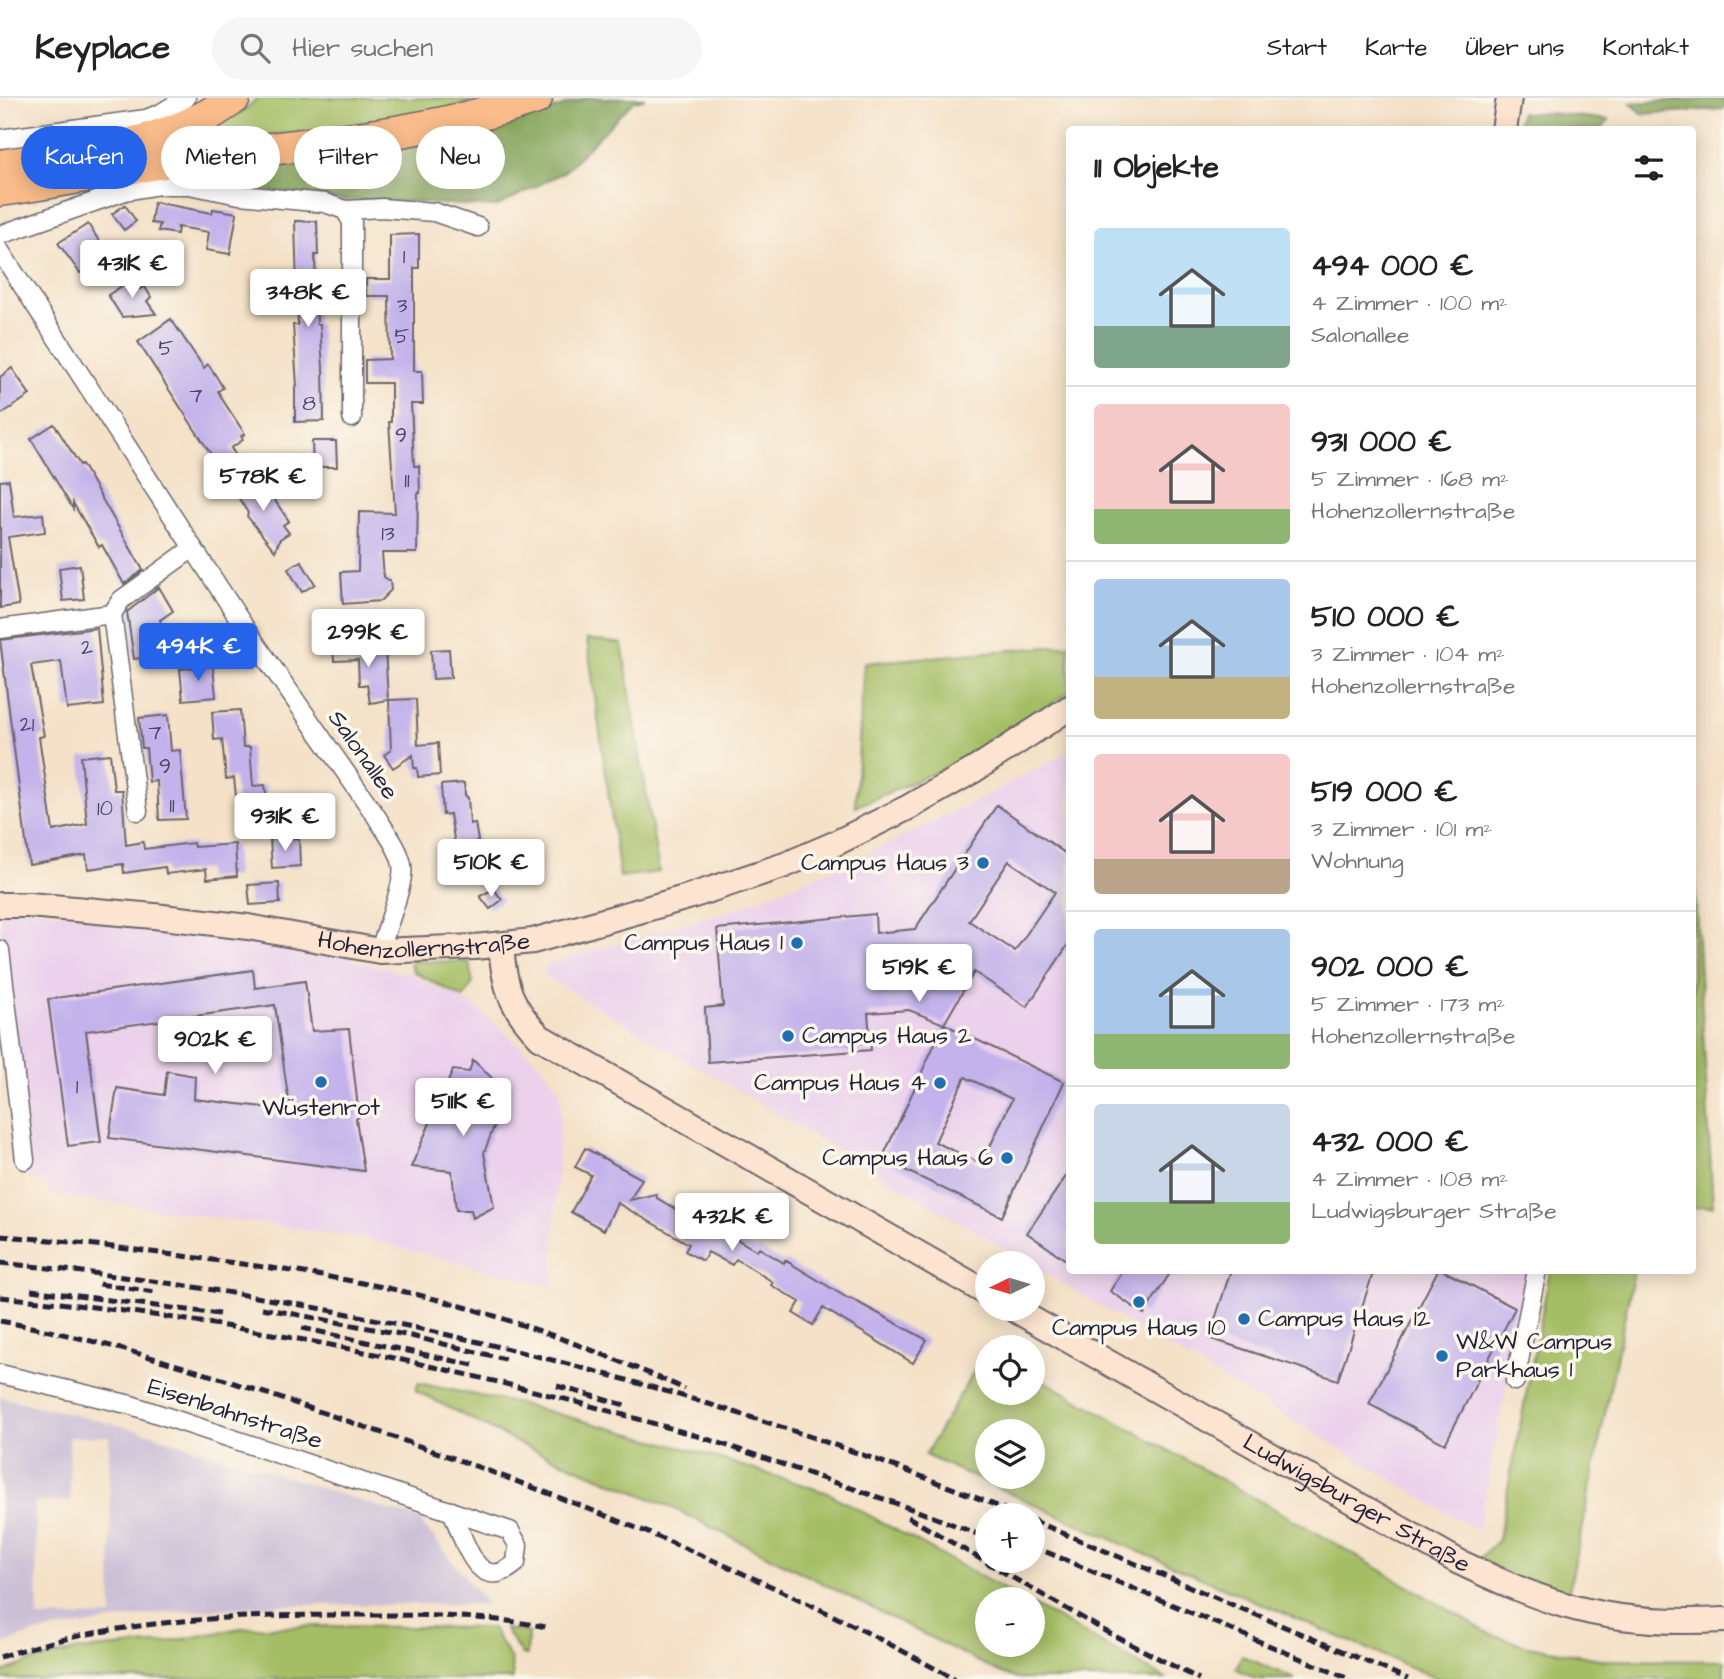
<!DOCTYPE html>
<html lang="de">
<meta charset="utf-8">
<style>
:root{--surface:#fff;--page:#f6f6f6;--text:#222;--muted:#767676;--line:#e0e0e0;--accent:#2563eb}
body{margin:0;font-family:"Architects Daughter",sans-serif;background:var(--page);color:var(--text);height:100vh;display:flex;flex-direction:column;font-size:26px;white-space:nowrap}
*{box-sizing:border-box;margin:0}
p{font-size:23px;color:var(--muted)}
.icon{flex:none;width:38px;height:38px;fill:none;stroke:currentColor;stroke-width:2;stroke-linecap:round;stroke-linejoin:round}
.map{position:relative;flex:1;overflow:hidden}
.panel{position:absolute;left:1066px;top:28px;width:630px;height:1148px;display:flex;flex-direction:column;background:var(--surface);border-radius:7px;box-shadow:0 4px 18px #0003}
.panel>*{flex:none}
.top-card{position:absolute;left:21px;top:28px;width:665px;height:63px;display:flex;gap:14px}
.needle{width:46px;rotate:265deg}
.buttons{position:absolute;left:975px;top:1153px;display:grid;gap:14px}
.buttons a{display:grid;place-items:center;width:70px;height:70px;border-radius:50%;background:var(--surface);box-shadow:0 4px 18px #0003;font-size:35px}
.price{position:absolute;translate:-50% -60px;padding:0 16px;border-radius:7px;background:#fff;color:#222;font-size:23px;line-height:46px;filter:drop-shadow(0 2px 4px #0008)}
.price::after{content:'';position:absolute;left:50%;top:42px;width:21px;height:16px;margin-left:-10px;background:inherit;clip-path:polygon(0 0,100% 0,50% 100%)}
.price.current{background:var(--accent);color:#fff}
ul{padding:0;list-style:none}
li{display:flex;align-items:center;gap:21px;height:175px;padding:0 28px}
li+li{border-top:2px solid var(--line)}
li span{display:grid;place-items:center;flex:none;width:196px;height:140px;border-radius:7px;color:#555}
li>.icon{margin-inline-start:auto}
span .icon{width:84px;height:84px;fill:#fffc;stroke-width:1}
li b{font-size:30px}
h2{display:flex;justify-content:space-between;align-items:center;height:84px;padding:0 28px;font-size:30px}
.tag{padding:0 24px;border-radius:32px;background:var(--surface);box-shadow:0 4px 18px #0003;font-size:24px;line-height:63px}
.tag.current{background:var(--accent);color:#fff}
header{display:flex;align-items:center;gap:42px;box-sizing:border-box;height:98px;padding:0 35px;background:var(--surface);border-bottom:2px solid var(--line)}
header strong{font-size:33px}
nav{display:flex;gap:38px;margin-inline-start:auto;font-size:24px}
.search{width:490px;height:63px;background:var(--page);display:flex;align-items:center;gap:18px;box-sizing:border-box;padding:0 24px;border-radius:38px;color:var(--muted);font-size:26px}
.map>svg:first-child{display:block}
</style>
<header>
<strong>Keyplace</strong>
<div class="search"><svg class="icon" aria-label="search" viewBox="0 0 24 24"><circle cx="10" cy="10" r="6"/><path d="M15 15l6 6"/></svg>Hier suchen</div>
<nav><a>Start</a><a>Karte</a><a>Über uns</a><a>Kontakt</a></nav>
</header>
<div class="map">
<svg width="1724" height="1581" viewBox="0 0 1724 1581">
<rect width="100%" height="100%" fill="#fbf7ec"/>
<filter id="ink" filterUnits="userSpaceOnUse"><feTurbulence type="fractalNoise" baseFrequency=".0143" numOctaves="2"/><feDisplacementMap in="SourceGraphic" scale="14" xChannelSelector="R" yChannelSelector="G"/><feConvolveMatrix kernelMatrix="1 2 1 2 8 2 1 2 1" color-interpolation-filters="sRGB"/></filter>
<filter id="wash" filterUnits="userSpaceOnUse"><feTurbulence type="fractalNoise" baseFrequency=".00686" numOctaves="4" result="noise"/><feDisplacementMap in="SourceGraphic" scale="28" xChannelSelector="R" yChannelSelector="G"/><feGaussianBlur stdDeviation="1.57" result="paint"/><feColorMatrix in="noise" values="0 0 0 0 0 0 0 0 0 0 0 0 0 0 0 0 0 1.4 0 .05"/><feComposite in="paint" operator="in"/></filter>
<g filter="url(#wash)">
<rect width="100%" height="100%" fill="#f4e1c7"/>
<path fill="#ebd1ec" d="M1069,653V1172L1529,1173L1478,1433L1033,1168L1032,1166L1028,1165L543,877L546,867L738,810L839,769L994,694Z
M0,807L352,848V862L410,876L471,906L538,964L561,994L552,1188L361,1140L48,1096L47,1086L25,1078L0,852Z"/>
<path fill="#cbbfd6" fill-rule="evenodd" d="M0,1299L138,1332L418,1421L487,1506L272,1507L161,1515L35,1535L0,1547ZM109,1338L112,1518L38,1520L35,1404L70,1403L69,1339Z"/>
<path fill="#a5be65" stroke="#647050" stroke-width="2" fill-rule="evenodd" d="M258,0H484L434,15L150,56L244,12Z
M587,541L622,546L659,774L620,779Z
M1069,547V594L985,653L855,709L864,565Z
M1692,738L1713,1108L1692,1110Z
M412,863L469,864L473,885L463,900L414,874L410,866Z
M1550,1173H1634L1566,1507L1479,1461L1498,1442Z
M987,1251V1295H1032L1033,1277L1319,1436L1492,1537L1528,1548L1605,1562L1724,1563V1581H1438L1140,1454L925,1357ZM987,1334H1032V1379H987Z
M418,1285L528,1308L695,1353L828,1395L1022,1501L987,1502V1547H1032L1033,1507L1166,1581H1017L997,1573L671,1409L520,1346L416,1293Z
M326,1528L492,1530L511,1562L513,1581H0V1575L32,1563L79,1552L163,1545L241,1530Z
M505,1531L528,1534L527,1557L521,1556Z
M1242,1558L1295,1581H1255L1236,1570Z"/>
<path fill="#84a55a" stroke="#53644a" stroke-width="2" d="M586,0H645L633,4L564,74L496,109L380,102H343L250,91L179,79L362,56L506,27Z
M1724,0V11L1642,16L1631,5Z
M1521,15H1551L1609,22L1602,31L1515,32Z"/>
<g id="blocks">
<path fill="#c3b2eb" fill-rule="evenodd" d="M154,104L212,115L213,111L237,115L230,156L206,152L209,134L178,129L177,136L158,133L160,126L151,125Z
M125,107L136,123L124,132L112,116Z
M295,123H317L318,157H315L317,226H320L323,270L324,323L295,324V288H297L293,227H298Z
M88,126L111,161L92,174L89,169L80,175L58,145Z
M419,136V170H414V273H422L423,306H411L414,368H419L420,395H418L417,455H382L384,479L390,483L391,492L380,503L343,506L341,474L358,473L359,414L395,415L389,324H391V285H365V262L390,261L389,198H366V181H390V137Z
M133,181L139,191L145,189L151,199L147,203L156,216L122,219L108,197Z
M171,221L204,270L208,266L216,278L223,290L218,293L224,304L245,336L241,338L243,342L231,350L244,370L232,378L219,358L214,361L138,244Z
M12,270L30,297L0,317V279Z
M54,326L80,367L82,366L143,472L124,486L102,447L99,449L73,405V411L31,341Z
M312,343H336L337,369H313Z
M245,380L256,396L260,393L263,397L268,393L289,423L283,427L289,435L280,441L275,453L247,418L248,415L232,389Z
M9,382L14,419L43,416L45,434L8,439L19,507L0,510V383Z
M301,463L315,486L302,494L288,471Z
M80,467L84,501L63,503L59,470Z
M159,489L173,513L160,522L168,557L134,561L127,514Z
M97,530L104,607L67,611L61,563L31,567L44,638L39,639L53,733L87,726L81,659L110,656L114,692H122L126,747L143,744L144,751L193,745L194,749L235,746L237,778L207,781L206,771L166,776L165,769L124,775L123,766L88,771L86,757L29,767L0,542Z
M353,548L357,555V552L385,550L388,602L370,605L367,587H359L358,562L334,563L333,549Z
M449,551L451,580L433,581L431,552Z
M213,568L216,599L183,602L180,571Z
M416,601L418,647L438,645L440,677L418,679L417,670H414L413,657L393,670L384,657L391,652L389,602Z
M240,612L243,649H250L253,688L265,687L268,712L238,716L234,680L226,681L222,641L214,642L212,614Z
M168,617L171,653L180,652L186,721L159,722L157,683L149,684L146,650H142L139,620Z
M464,685L465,697L468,700L470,726L475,725L478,743L475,744L477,757L457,760L450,716L443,717L441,687Z
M997,707L1069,758V845L1027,909L974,874L944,926L1064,984L1002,1119L882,1061L944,926L909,912L868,915L871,952L708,964L705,910L723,908L717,831L875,816L876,835L915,831ZM1009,763L1055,794L1015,853L969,823ZM965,979L1012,1001L982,1066L935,1044Z
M299,740L300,768L272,770L270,741Z
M279,785L280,805L250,807L248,787Z
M494,791L502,802L490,811L480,798Z
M253,872L255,890L305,883L312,933L349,931L359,1019L356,1021L364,1073L109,1040L117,990L164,997L167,973L195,978L194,1001L290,1012L275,907L86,933L101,1044L68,1048L48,901Z
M473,962L495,983L487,1004L499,1015L484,1055L494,1109L473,1120L471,1112H456L452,1073L411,1069L453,972L469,974Z
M585,1050L642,1081L630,1102L656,1096L657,1100L677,1112L683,1111L685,1116L701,1125L705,1117L722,1127L720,1131L757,1153L759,1150L784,1165L785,1162L849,1201L850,1200L927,1242L913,1265L823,1210L813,1227L793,1215L800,1204L771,1187L773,1184L736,1161L732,1167L708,1154L703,1163L685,1153L689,1146L617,1105L604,1132L571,1114L591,1077L575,1069Z
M1069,1074V1164L1027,1135Z
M1124,1172H1172L1144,1216L1110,1193Z
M1231,1172H1374L1338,1282L1209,1240Z
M1438,1172H1442L1515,1210L1445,1346L1369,1306Z"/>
</g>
</g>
<g filter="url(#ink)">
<use href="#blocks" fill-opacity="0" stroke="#6c656c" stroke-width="2"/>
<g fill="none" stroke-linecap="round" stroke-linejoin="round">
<defs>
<path id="street" d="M0,41L146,21L161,15L186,0
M345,112L352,124V320
M0,137L125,93L160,87H189L239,97L325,105L345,112L382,110L434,114L478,129
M0,153L247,533L376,718C385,733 399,750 402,767C406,784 385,832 380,853
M112,516L138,713
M0,531L112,516L121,502L193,450
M0,852L25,1062
M0,1276L131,1307L510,1433L518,1447L516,1465C477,1499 464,1441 452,1413
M1515,1283L1537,1172"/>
<g id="secondary">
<path d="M1504,32L1509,0"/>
<path id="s1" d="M0,807H29L154,818L248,829L380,853L475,849L533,843L688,799L785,767L834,746L909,709L974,672L1069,610"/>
<path d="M501,847C504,889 511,909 540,939L987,1195"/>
<path id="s2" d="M1014,1211L1459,1464C1493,1480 1527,1496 1564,1507C1614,1522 1672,1525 1724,1522"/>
</g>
<path id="highway" d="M0,68C78,55 169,50 234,0
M0,92C60,84 119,70 179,62C299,46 421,39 536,0"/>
</defs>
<use href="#street" stroke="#6c656c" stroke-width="21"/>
<use href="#secondary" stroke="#6c656c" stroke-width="28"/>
<use href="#highway" stroke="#6c656c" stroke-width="35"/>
<use href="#street" stroke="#fff" stroke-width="18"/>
<use href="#secondary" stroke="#fde4d0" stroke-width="24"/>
<use href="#highway" stroke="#f9bc8a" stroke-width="32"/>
<path stroke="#22223b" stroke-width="5" stroke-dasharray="10 5" stroke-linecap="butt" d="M0,1138C64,1142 127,1151 190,1159C281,1171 373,1183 461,1208C539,1230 612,1259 685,1291
M0,1165C351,1199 696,1284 1022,1418
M99,1186L155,1194
M31,1192L219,1216
M0,1199C228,1220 453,1267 673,1331C727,1346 780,1366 833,1384C885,1401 936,1419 987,1440
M262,1210L411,1238L505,1261
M0,1223C121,1245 239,1286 356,1326C560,1396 765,1475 954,1581
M302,1230L473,1267
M557,1288L625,1307
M908,1419L1105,1533L1199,1581
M1032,1422L1408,1581
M1032,1448L1349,1581
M0,1559C114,1521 237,1517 356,1517C420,1517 483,1517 546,1529"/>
</g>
</g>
<g fill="#1f6fb2" stroke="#fbf7ec" stroke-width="2.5">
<circle cx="983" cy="765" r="7"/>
<circle cx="797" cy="845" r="7"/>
<circle cx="788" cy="938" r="7"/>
<circle cx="321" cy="984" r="7"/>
<circle cx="940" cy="985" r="7"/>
<circle cx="1007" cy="1060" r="7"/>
<circle cx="1139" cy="1204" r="7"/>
<circle cx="1244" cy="1221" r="7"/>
<circle cx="1442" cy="1258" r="7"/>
</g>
<g text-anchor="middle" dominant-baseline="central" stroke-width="7" stroke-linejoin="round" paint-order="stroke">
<g font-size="21" fill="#4a4667">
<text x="404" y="158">1</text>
<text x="402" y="207">3</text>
<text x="402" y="238">5</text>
<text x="166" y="250">5</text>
<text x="196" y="297">7</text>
<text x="309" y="305">8</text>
<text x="401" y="337">9</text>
<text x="407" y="382">11</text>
<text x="388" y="435">13</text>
<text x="87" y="549">2</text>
<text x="27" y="626">21</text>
<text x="155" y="634">7</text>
<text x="165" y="668">9</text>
<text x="172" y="707">11</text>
<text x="105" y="710">10</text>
<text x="77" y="988">1</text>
</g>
<g font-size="24" fill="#22223b" stroke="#fbf7ec">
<text transform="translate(363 657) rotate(55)">Salonallee</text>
<text stroke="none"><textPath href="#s1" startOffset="427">Hohenzollernstraße</textPath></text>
<text transform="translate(235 1316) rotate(18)">Eisenbahnstraße</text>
<text stroke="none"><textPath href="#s2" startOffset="394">Ludwigsburger Straße</textPath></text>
</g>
<g font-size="24" fill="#22223b" stroke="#fbf7ec" text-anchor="end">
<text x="969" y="765">Campus Haus 3</text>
<text x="783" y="845">Campus Haus 1</text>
<text x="802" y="938" text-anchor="start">Campus Haus 2</text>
<text x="926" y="985">Campus Haus 4</text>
<text x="321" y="1010" text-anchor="middle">Wüstenrot</text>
<text x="993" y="1060">Campus Haus 6</text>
<text x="1258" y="1221" text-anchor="start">Campus Haus 12</text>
<text x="1139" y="1230" text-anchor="middle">Campus Haus 10</text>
<text x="1456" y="1244" text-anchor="start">W&amp;W Campus<tspan x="1456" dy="28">Parkhaus 1</tspan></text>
</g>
</g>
</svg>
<div class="buttons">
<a><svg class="needle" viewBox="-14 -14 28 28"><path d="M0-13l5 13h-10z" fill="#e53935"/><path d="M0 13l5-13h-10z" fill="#767676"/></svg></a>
<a><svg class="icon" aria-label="locate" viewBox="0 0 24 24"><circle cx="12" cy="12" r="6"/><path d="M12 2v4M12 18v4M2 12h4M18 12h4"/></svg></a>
<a><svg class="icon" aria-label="layers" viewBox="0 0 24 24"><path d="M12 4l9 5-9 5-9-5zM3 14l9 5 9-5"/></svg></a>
<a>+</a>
<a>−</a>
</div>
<b class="price" style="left:132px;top:202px">431K €</b>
<b class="price" style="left:308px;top:231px">348K €</b>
<b class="price" style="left:263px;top:415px">578K €</b>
<b class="price" style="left:368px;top:571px">299K €</b>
<b class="price current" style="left:198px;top:585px">494K €</b>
<b class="price" style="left:285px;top:755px">931K €</b>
<b class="price" style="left:491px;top:801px">510K €</b>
<b class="price" style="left:919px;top:906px">519K €</b>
<b class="price" style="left:215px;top:978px">902K €</b>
<b class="price" style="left:463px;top:1040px">511K €</b>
<b class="price" style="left:732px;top:1155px">432K €</b>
<div class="top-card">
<a class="tag current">Kaufen</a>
<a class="tag">Mieten</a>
<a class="tag">Filter</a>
<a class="tag">Neu</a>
</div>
<section class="panel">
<h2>11 Objekte<svg class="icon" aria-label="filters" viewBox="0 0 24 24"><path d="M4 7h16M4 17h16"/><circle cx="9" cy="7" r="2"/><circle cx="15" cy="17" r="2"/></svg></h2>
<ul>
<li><span style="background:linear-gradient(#bfe0f5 70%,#7fa58c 0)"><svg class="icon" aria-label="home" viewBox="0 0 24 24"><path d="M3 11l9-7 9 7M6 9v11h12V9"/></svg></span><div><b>494 000 €</b><p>4 Zimmer · 100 m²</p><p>Salonallee</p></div></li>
<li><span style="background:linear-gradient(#f6c9c9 75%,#8fb573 0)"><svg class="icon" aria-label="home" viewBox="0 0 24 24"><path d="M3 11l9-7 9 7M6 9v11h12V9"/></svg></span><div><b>931 000 €</b><p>5 Zimmer · 168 m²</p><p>Hohenzollernstraße</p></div></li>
<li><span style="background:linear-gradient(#a9c7e8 70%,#c2b280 0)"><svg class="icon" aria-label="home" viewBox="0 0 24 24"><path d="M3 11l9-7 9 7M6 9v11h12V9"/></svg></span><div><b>510 000 €</b><p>3 Zimmer · 104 m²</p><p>Hohenzollernstraße</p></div></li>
<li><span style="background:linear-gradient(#f6c9c9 75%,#b9a48a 0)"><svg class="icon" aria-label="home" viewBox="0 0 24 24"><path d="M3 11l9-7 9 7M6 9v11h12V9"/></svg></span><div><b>519 000 €</b><p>3 Zimmer · 101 m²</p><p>Wohnung</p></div></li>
<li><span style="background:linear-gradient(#a9c7e8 75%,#8fb573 0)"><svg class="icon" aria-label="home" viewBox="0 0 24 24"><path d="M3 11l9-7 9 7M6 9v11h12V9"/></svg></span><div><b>902 000 €</b><p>5 Zimmer · 173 m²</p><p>Hohenzollernstraße</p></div></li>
<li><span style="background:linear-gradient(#c9d6e8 70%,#8fb573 0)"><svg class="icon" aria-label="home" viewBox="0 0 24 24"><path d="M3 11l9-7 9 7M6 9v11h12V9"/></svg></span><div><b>432 000 €</b><p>4 Zimmer · 108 m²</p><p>Ludwigsburger Straße</p></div></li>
</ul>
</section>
</div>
